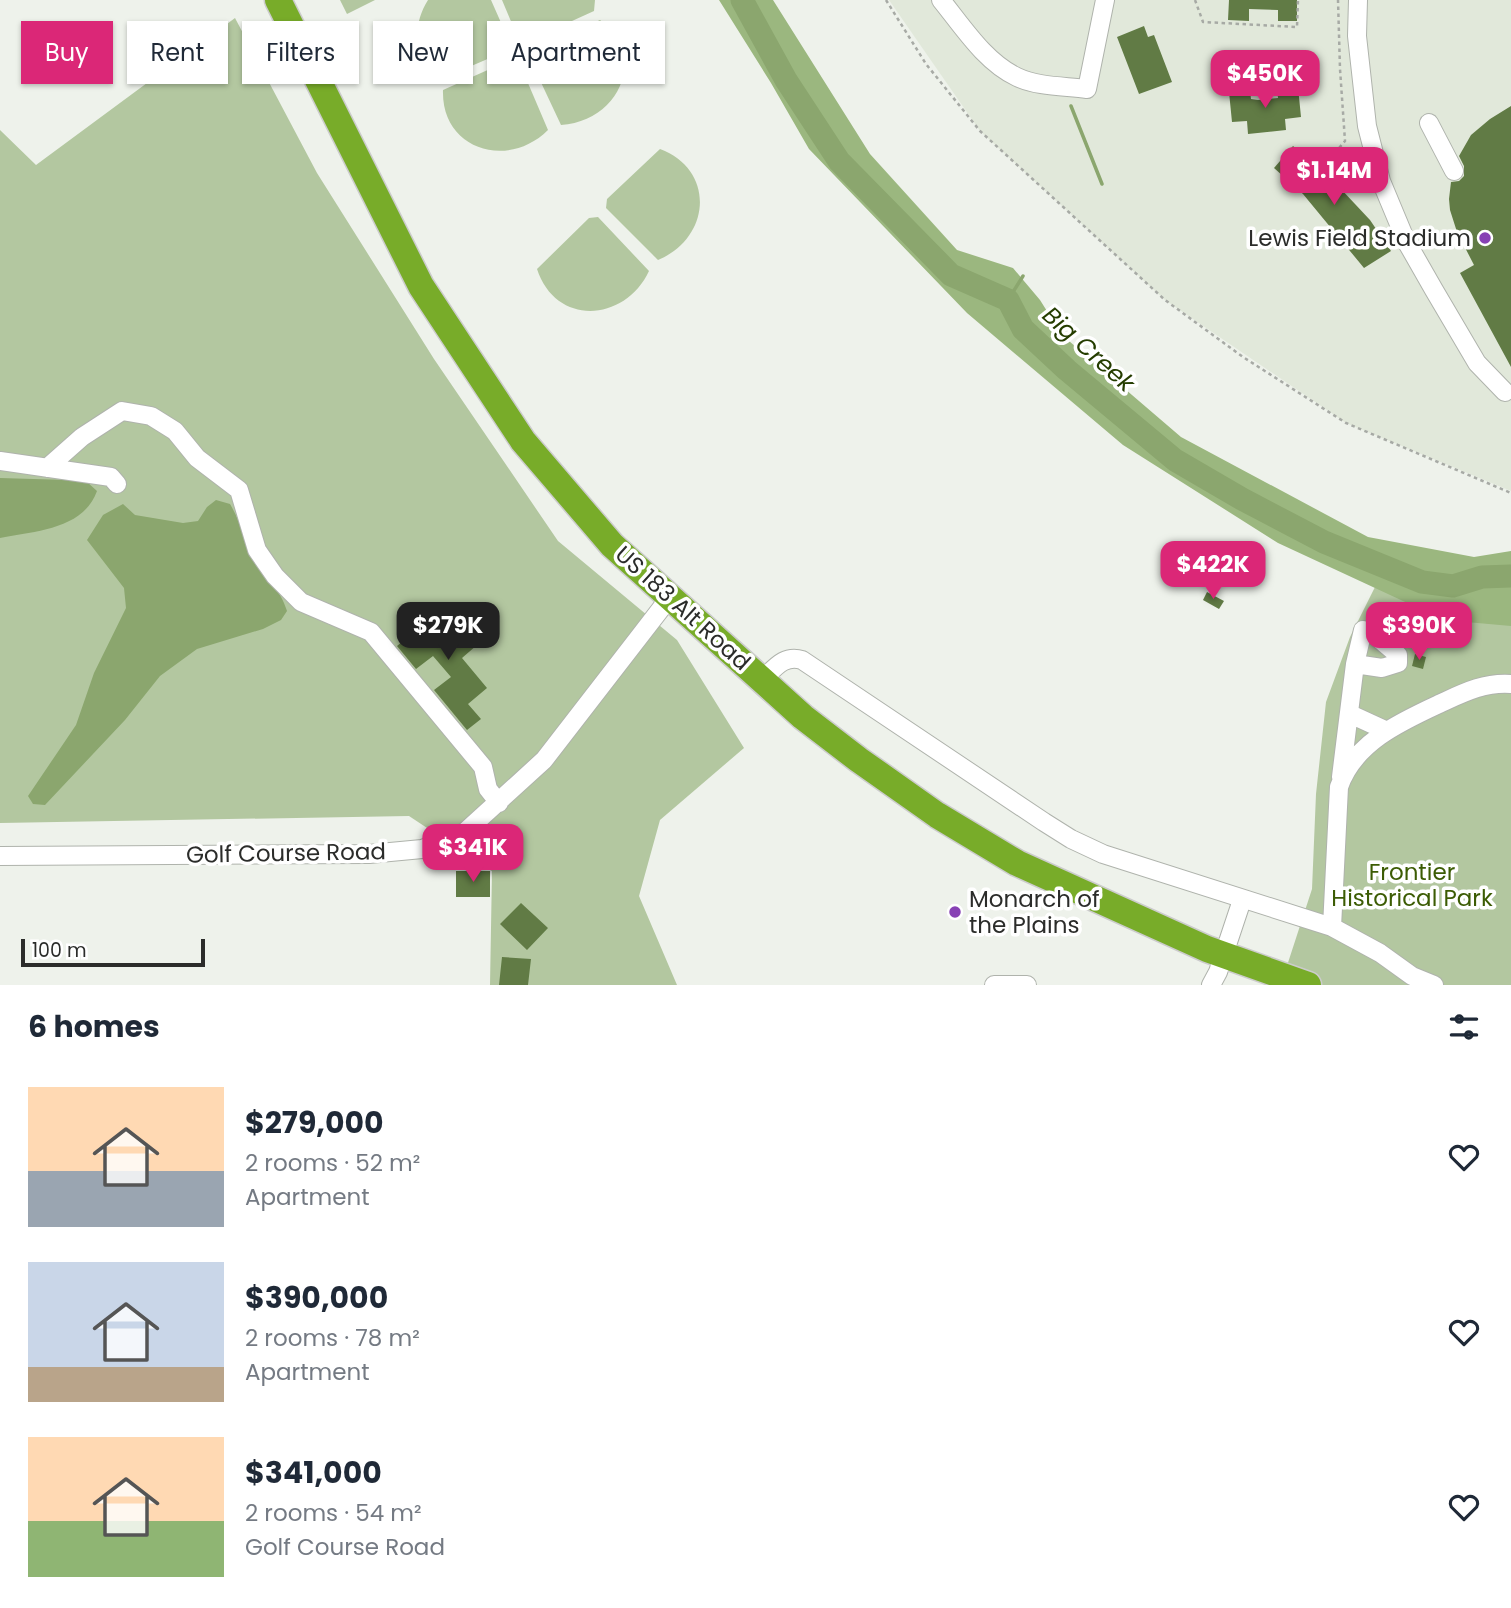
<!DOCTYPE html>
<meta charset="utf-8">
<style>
:root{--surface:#fff;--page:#f2f2f3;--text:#1f2937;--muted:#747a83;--accent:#db2777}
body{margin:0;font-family:Poppins,sans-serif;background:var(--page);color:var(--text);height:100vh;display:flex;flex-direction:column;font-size:26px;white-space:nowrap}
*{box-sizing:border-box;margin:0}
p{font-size:23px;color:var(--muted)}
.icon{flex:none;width:38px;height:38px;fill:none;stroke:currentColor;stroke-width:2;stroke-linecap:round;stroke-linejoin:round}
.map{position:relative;height:985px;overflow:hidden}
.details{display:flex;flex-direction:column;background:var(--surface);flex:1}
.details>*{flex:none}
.top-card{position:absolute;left:21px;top:21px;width:700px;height:63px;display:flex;gap:14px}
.scale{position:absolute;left:21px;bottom:18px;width:184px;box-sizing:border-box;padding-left:7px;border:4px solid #2b2c2a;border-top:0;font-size:19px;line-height:24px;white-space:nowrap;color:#2b2c2a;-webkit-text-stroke:5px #fff;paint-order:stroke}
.price{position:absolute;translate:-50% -60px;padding:0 16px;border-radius:14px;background:var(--accent);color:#fff;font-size:23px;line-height:46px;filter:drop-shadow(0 2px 4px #0008)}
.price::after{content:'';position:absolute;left:50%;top:42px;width:21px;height:16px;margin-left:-10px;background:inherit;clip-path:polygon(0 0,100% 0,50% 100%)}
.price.current{background:#222;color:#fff}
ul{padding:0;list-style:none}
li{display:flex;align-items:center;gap:21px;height:175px;padding:0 28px}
li span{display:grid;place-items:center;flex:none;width:196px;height:140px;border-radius:0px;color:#555}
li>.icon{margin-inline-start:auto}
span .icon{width:84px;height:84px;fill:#fffc;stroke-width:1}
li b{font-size:30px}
h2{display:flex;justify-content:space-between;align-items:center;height:84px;padding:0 28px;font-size:30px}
.pill{padding:0 24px;border-radius:0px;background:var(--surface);box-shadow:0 2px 5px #0004;font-size:24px;line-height:63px}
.pill.current{background:var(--accent);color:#fff}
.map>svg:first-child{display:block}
</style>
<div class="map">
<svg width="1511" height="985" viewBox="0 0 1511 985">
<rect width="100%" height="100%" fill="#eef2eb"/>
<path fill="#e1e8da" d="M889,0H1511V491L1346,423L1165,300L980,131Z"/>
<path fill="#b3c7a0" d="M340,0H375L347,14Z
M428,0H491L510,43L506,51L439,80C414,59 411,27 428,0Z
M502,0H595L594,11L528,41L518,38Z
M235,18L317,173L434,359L558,541L677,640L744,748L660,820L639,896L677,985H490L492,871L409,816L0,823V130L36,165Z
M600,20C648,58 619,121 561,125L530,59L534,50Z
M510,60L519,62L548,130C508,170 441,150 443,90Z
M660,149C716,170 711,238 658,260L606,208L607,199Z
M598,217L649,271C625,322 556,327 537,269L589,218Z
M1391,555L1511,576V985H1311L1283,978L1312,889L1316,794L1326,702L1350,637Z"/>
<path fill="#9bb77f" d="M719,0H773L870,154L957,250L1013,268L1040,300L1062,335L1181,437L1368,537L1474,557L1511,551V626L1444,620L1278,543L1123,445L967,313L809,149L771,83Z"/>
<path fill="#8ba66e" d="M0,478L67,480L87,482L97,491C83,530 34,531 0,538Z
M216,500L230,504C242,524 247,549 260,570C272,588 279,587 287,611L281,620L263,629L197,649L160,676L125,720L45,805L33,804L28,796L76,725L94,673L126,608L124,588L87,540L103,515L123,504L135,515L183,523L198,521L207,507Z"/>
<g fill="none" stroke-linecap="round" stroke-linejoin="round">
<path stroke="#8ba66e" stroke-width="3.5" d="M1071,106L1102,184
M1008,300L1023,276"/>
<path stroke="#8ba66e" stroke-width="23" d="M742,0L786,80L839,161L951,275L1008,300L1023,329L1067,370L1175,460L1242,499L1324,542L1422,582L1453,586L1482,577L1511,576"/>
</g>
<path fill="#617b45" d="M1229,0H1297V21H1278V10L1249,9V21L1228,20Z
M1144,26L1148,37L1154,35L1172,82L1139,94L1117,37Z
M1298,87L1301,117L1285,119L1286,130L1248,134L1247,121L1232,122L1229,92L1250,90L1251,99L1258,100L1278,98L1277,89Z
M1511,106V367L1460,273L1474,265L1457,232L1450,210L1449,199L1451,182L1459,181L1464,176V166L1459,156L1471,135L1490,119Z
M1293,146L1325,172L1370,220L1391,251L1364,268L1303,194L1274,168Z
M1207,592L1224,601L1219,609L1203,600Z
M446,606L477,645L462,658L487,688L468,704L481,719L467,730L434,690L451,677L433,656L416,669L397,646Z
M1415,654L1426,657L1423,669L1412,666Z
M456,871H490V897H456Z
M521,903L548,928L527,950L500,924Z
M502,957L531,959L528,985H499Z"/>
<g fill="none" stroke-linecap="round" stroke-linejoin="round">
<defs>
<path id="minor" d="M941,0C963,27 985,62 1017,77C1038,87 1065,86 1087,89L1105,0
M1358,0L1357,36L1367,126L1381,181L1406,241L1434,290L1477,363L1505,392
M1429,123L1454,171
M0,461L111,477L117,484
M47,468L82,437L122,411L151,416L175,431L197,458L239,490L257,550L275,576L301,602L371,632L483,767L488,789L499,803
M762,680C774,669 784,654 802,660L1044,822L1071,839L1103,854L1332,927L1380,953L1412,976L1434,985
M1350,714L1387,731
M1341,777L1355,664L1363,630L1372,633L1398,655V663L1382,668L1355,664
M0,856L369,854L422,849L465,832L544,760L670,597
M1332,927L1339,787C1354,743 1400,722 1439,704C1463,693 1484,682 1511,684
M994,985H1027
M1211,985L1218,972L1242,900"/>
<path id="highway" d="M278,0L421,286L523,441L612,545L803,717L859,760L937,815L1017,863L1207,949L1308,985"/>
</defs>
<use href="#minor" stroke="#afb3ac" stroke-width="20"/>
<use href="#highway" stroke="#ccc" stroke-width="29"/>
<path stroke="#a7aaa5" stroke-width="2.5" stroke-dasharray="3.5 3.5" stroke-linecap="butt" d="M886,0L926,64L980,131L1165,300L1243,357L1346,423L1511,493
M1195,0L1203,22L1297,27L1298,0
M1321,169L1345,141L1340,69L1338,0"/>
<use href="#minor" stroke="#fff" stroke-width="18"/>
<use href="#highway" stroke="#78ac29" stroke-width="26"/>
</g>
<g fill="#8741b4" stroke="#fff" stroke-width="2.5">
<circle cx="1485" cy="238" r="7"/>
<circle cx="955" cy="912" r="7"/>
</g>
<g text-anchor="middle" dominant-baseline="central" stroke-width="7" stroke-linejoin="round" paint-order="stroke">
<g font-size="23" fill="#2b2c2a" stroke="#fff" text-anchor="end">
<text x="1471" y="238">Lewis Field Stadium</text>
<text x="969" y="899" text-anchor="start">Monarch of<tspan x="969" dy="26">the Plains</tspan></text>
</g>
<g font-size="23" fill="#2b2c2a" stroke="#fff">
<text transform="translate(683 608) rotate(42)">US 183 Alt Road</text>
<text transform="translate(286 853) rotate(-1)">Golf Course Road</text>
</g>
<g font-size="23" fill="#3c5c04" stroke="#fff">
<text x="1412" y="872">Frontier<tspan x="1412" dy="26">Historical Park</tspan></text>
</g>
<g font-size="24" font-style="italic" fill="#253d00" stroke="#fff">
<text transform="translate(1089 349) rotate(42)">Big Creek</text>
</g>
</g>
</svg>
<div class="scale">100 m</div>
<b class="price" style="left:1265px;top:110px">$450K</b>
<b class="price" style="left:1334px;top:207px">$1.14M</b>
<b class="price" style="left:1213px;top:601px">$422K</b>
<b class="price current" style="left:448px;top:662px">$279K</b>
<b class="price" style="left:1419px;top:662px">$390K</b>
<b class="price" style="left:473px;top:884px">$341K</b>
<div class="top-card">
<a class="pill current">Buy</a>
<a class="pill">Rent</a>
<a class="pill">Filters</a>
<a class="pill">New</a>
<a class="pill">Apartment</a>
</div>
</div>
<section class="details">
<h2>6 homes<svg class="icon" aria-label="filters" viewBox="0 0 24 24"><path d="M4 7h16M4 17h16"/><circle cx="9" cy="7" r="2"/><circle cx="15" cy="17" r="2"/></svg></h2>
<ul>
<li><span style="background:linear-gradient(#ffd9b3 60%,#9aa5b1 0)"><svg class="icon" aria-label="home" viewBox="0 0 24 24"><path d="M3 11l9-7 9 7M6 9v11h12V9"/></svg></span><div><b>$279,000</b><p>2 rooms · 52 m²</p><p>Apartment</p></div><svg class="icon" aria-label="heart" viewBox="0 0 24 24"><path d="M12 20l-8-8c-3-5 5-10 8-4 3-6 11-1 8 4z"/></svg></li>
<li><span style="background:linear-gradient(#c9d6e8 75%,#b9a48a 0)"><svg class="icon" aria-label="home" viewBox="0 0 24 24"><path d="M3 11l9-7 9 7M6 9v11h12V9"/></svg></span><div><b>$390,000</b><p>2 rooms · 78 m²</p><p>Apartment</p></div><svg class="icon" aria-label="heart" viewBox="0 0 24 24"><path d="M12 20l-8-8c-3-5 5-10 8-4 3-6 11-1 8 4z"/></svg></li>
<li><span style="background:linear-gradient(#ffd9b3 60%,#8fb573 0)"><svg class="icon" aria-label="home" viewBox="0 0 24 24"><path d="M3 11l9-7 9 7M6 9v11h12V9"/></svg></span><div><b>$341,000</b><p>2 rooms · 54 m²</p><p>Golf Course Road</p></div><svg class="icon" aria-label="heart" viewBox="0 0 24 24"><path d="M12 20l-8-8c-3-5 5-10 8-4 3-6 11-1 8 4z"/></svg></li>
</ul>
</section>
